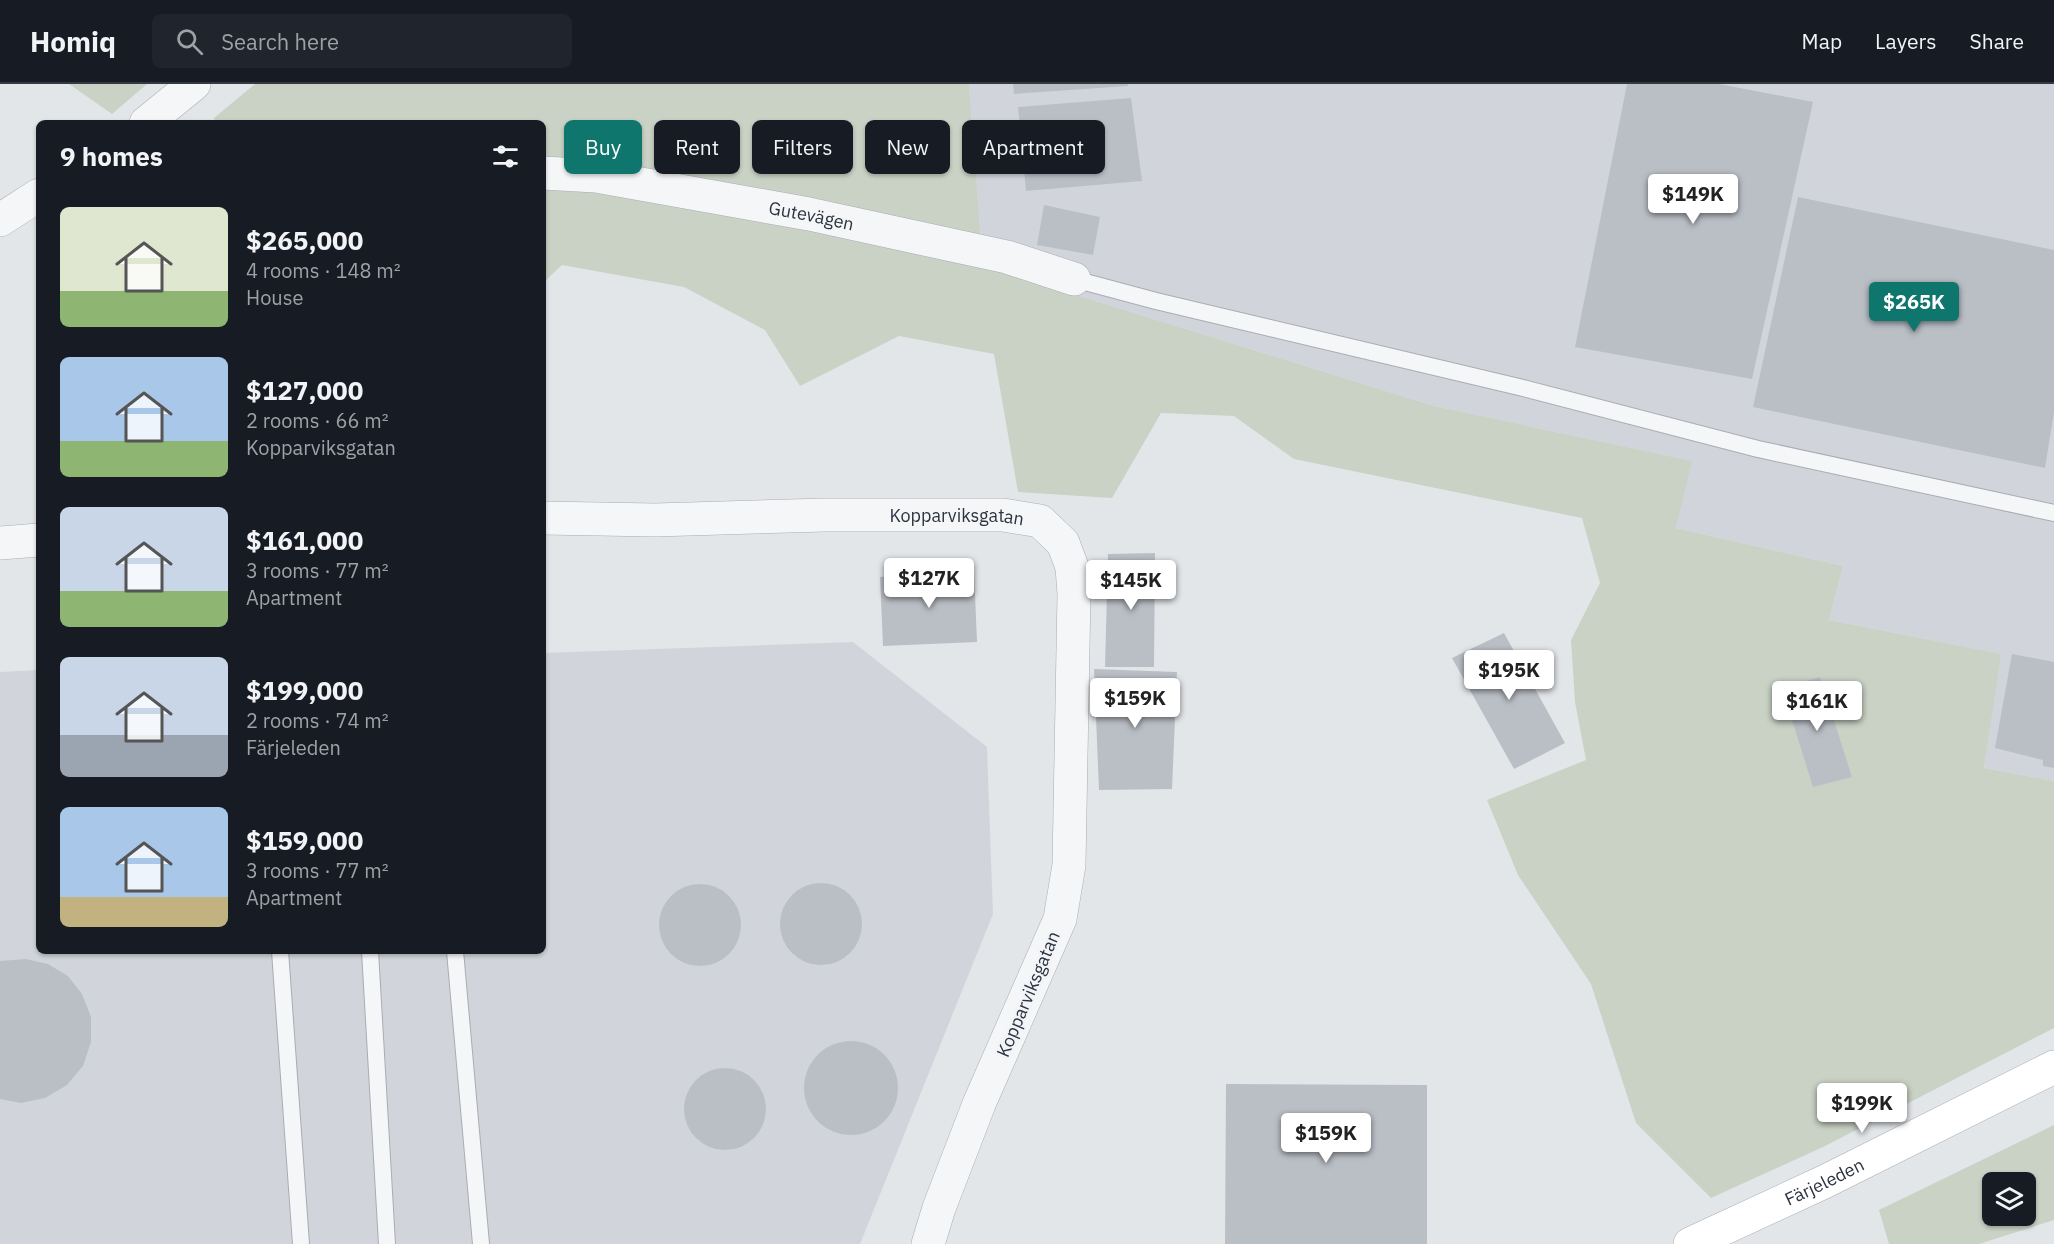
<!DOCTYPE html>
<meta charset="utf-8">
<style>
:root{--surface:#171b24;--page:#20242c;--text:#f1f3f6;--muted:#9ea1a6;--line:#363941;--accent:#0f766e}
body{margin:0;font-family:"IBM Plex Sans",sans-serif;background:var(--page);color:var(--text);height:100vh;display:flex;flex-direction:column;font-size:22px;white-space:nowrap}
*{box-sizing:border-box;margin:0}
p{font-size:20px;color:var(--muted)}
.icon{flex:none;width:33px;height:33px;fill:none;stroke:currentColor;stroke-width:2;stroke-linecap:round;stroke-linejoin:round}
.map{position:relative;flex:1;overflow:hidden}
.drawer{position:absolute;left:36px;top:36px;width:510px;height:834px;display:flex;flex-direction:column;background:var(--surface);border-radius:9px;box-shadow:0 2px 4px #0004}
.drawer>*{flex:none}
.top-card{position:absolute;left:564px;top:36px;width:570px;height:54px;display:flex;gap:12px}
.buttons{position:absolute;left:1982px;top:1088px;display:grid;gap:12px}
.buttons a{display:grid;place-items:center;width:54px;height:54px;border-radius:9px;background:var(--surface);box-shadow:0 2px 4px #0004;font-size:30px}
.price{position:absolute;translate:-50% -51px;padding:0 14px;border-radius:6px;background:#fff;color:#222;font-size:20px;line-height:39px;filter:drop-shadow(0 2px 3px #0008)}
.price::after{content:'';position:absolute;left:50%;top:36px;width:18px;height:14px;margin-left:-9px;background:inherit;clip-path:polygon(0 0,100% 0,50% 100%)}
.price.current{background:var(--accent);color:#fff}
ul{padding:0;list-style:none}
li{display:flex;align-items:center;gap:18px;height:150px;padding:0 24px}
li span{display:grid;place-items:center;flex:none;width:168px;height:120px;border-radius:9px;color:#555}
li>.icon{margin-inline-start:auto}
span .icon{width:72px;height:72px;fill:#fffc;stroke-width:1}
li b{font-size:26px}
h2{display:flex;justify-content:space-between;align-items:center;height:72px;padding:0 24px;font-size:26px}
.tag{padding:0 21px;border-radius:9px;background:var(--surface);box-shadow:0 2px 4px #0004;font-size:21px;line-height:54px}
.tag.current{background:var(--accent);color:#fff}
header{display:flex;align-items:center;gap:36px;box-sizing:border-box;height:84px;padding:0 30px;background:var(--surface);border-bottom:2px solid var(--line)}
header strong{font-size:28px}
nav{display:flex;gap:33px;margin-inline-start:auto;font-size:21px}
.search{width:420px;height:54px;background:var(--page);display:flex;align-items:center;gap:15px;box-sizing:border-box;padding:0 21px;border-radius:9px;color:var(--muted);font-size:22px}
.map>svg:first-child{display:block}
</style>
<header>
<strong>Homiq</strong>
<div class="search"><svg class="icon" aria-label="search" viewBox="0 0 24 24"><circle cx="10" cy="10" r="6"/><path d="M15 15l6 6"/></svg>Search here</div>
<nav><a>Map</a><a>Layers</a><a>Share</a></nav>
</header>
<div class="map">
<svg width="2054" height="1160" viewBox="0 0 2054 1160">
<rect width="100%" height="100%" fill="#e3e6e9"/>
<path fill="#d1d5db" d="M969,0H2054V697L1984,684L2000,570L1829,536L1843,482L1676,444L1691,377L1434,322L983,182Z
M853,558L987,663L993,830L860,1160H0V588L39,586V867H543V569Z"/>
<path fill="#c9d2c5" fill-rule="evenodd" d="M69,0H147L112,30Z
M255,0H969L983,182L1434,322L1692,377L1676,444L1843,482L1829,536L2001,570L1984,684L2054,697V944L1823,1063L1711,1114L1636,1039L1591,900L1518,791L1487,716L1586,676L1575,618L1571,556L1600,499L1582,434L1294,375L1234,332L1161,329L1112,414L1018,408L994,270L899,252L800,302L765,246L684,203L562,181L543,199V39H216L214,34Z
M2054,1041V1136L1979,1160H1889L1879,1126ZM1992,1098H2025V1131H1992Z"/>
<path fill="#babfc6" d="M1013,0H1128V2L1014,10Z
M1627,0H1719L1813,18L1752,295L1575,263Z
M1131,14L1142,97L1026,107L1018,23Z
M1798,113L2054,166V328L2045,384L1753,323Z
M1044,121L1100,133L1093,171L1037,161Z
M1155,469L1154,583H1105L1108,470Z
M974,487L977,558L883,562L880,493Z
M1504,549L1565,659L1514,685L1452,574Z
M2012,570L2054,578V684L2043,682V676L1995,664Z
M1094,585L1177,588L1172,705L1099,706Z
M1820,593L1852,693L1813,703L1782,604Z
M780 840a41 41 0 1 1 82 0a41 41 0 1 1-82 0Z
M659 841a41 41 0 1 1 82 0a41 41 0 1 1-82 0Z
M26,875L48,880L68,892L82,910L91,933V958L83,982L67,1001L45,1014L21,1019L0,1015V877Z
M804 1004a47 47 0 1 1 94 0a47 47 0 1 1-94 0Z
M684 1025a41 41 0 1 1 82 0a41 41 0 1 1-82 0Z
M1226,1000L1427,1001V1160H1225Z"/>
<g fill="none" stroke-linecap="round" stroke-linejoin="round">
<defs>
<path id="lane" d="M1074,195L1156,217L1519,303L1758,365L2054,429
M280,867L301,1160
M370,867L387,1160
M455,867L481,1160"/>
<g id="street">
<path d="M146,39L194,0"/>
<path id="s1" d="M543,89L596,92L809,130L1007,173L1074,195"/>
<path d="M0,136L39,111"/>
<path id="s2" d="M543,434L655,436L825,431H1003L1040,437L1063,459L1072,483L1074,510L1069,781L1060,835L979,1020L939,1124L928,1160"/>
<path d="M0,459L39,456"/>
</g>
<g id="secondary">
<path id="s3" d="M1690,1160L1824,1098L2054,983"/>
</g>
</defs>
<use href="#lane" stroke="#a8adb3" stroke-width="18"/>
<use href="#street" stroke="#a8adb3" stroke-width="34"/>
<use href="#secondary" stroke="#a8adb3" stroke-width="34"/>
<use href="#lane" stroke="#f5f6f8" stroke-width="16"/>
<use href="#street" stroke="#f5f6f8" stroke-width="33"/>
<use href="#secondary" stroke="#fff" stroke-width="33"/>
</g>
<g text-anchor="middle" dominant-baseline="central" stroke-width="6" stroke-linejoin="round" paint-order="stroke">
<g font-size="18" fill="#2c3440" stroke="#f2f4f7">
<text stroke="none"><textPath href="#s1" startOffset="272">Gutevägen</textPath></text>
<text stroke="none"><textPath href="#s2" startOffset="414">Kopparviksgatan</textPath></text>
<text transform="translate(1028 910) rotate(-67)">Kopparviksgatan</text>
<text stroke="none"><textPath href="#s3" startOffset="148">Färjeleden</textPath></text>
</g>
</g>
</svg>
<div class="buttons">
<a><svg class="icon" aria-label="layers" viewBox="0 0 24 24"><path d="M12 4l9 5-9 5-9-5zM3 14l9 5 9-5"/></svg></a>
</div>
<b class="price" style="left:1693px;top:141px">$149K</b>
<b class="price current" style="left:1914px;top:249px">$265K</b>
<b class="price" style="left:929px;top:525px">$127K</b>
<b class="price" style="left:1131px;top:527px">$145K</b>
<b class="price" style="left:1509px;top:617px">$195K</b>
<b class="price" style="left:1135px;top:645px">$159K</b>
<b class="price" style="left:1817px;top:648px">$161K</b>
<b class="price" style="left:1862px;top:1050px">$199K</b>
<b class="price" style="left:1326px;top:1080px">$159K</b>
<div class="top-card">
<a class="tag current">Buy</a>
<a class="tag">Rent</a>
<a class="tag">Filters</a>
<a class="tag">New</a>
<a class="tag">Apartment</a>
</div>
<section class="drawer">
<h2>9 homes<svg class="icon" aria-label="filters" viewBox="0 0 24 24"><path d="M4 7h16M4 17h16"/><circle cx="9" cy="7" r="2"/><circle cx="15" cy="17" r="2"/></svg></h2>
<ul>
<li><span style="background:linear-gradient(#dfe7d0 70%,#8fb573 0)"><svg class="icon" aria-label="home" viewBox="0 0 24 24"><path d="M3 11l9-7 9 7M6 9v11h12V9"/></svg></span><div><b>$265,000</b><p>4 rooms · 148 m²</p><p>House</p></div></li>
<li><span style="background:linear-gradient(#a9c7e8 70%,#8fb573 0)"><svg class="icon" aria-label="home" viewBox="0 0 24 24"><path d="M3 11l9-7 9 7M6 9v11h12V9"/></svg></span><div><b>$127,000</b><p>2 rooms · 66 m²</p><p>Kopparviksgatan</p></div></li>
<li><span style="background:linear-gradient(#c9d6e8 70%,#8fb573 0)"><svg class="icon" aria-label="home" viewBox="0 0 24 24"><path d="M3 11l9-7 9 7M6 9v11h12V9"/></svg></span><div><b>$161,000</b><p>3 rooms · 77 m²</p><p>Apartment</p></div></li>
<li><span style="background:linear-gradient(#c9d6e8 65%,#9aa5b1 0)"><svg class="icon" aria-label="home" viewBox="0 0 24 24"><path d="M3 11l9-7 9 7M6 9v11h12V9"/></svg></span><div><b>$199,000</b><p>2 rooms · 74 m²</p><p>Färjeleden</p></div></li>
<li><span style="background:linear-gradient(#a9c7e8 75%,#c2b280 0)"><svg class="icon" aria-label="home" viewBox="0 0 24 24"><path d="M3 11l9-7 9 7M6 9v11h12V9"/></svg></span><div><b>$159,000</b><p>3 rooms · 77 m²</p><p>Apartment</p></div></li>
</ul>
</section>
</div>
